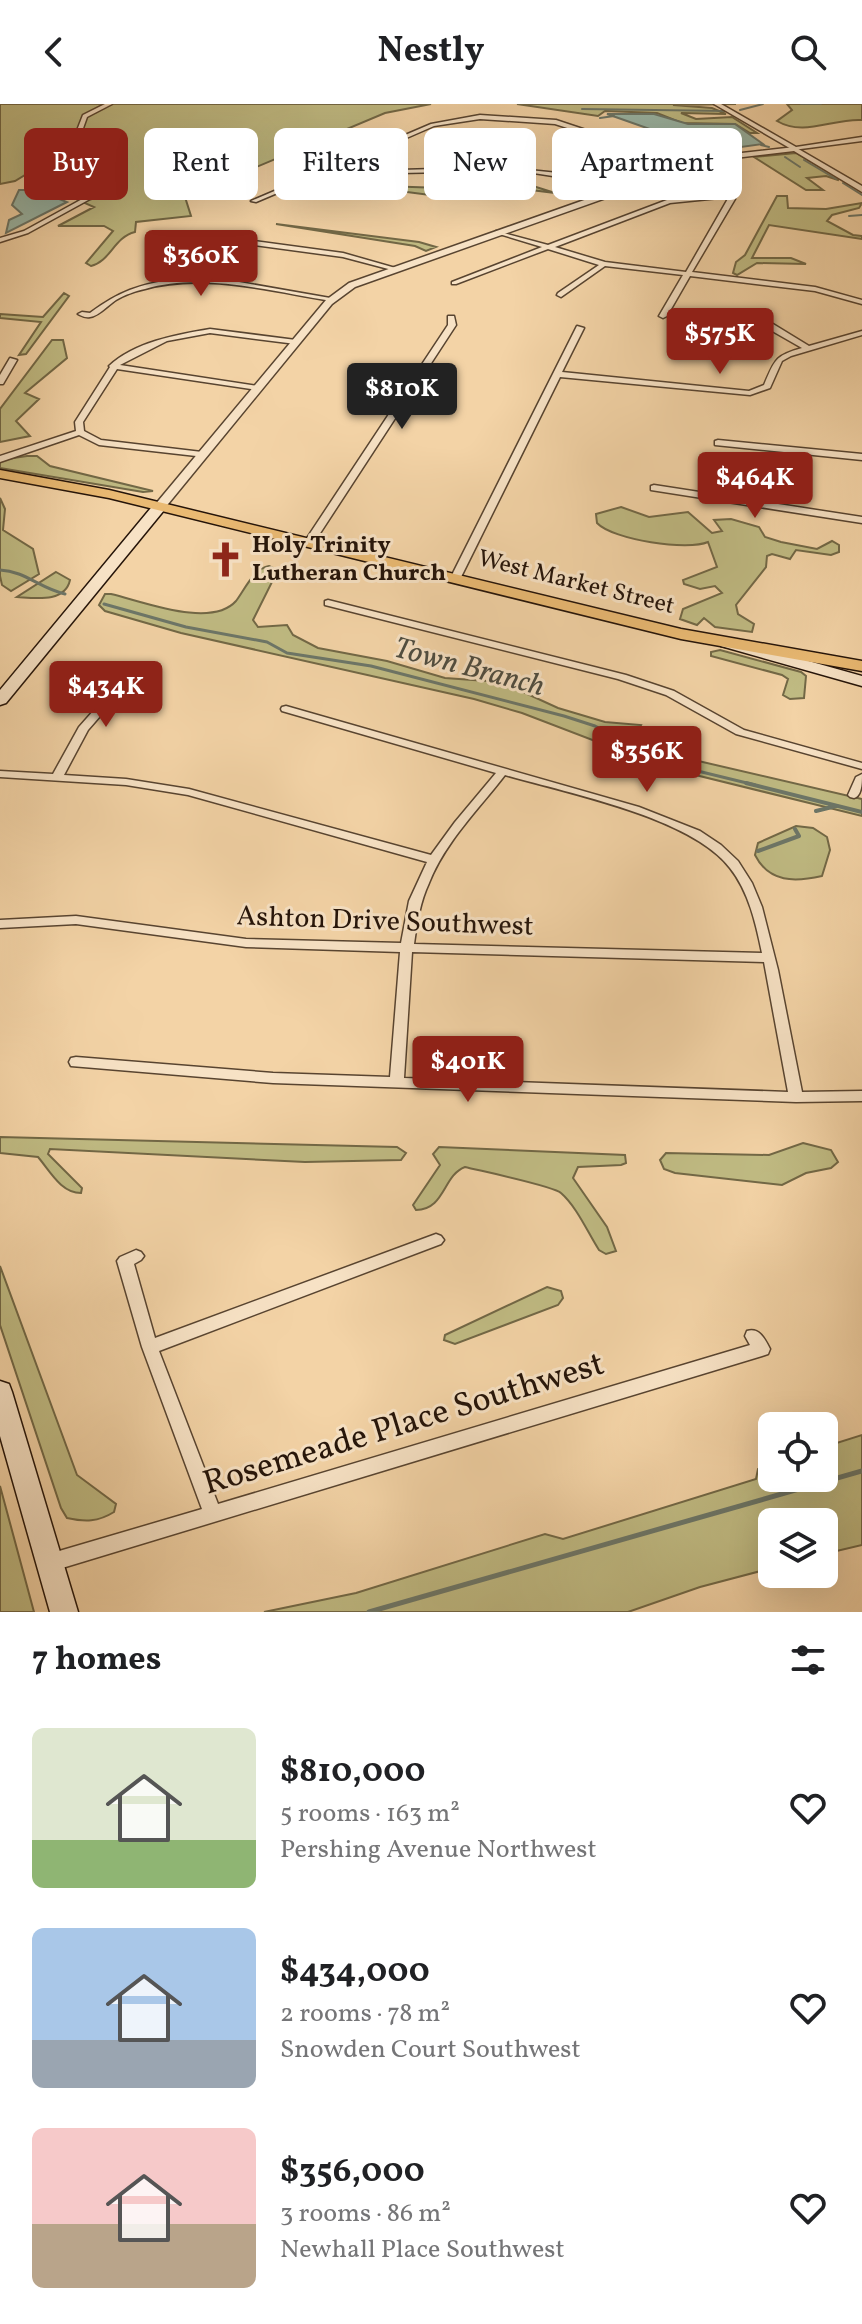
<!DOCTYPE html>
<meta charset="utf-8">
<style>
:root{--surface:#fff;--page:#f6f6f6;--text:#202124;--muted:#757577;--accent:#8f2418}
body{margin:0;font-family:Vollkorn,serif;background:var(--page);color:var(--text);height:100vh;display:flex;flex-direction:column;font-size:30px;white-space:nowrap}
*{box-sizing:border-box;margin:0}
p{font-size:26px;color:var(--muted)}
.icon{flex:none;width:44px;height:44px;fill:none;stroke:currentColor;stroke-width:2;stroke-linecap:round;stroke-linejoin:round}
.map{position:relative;height:1508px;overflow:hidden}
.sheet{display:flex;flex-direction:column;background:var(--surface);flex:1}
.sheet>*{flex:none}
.hud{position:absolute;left:24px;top:24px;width:814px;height:72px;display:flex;gap:16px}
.tools{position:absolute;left:758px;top:1308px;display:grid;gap:16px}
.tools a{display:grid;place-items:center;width:80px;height:80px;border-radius:12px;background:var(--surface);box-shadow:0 8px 32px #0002;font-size:40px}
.price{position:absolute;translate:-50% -68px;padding:0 18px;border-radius:8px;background:var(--accent);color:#fff;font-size:26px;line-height:52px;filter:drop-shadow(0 2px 4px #0008)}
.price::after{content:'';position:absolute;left:50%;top:48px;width:24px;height:18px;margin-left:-12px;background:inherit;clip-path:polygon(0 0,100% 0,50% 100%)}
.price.current{background:#222;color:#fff}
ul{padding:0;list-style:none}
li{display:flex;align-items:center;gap:24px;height:200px;padding:0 32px}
li span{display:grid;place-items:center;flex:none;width:224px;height:160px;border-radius:12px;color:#555}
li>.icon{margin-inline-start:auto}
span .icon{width:96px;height:96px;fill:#fffc;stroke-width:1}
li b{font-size:34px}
h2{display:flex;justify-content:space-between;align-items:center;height:96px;padding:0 32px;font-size:34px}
.tag{padding:0 28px;border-radius:12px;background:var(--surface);box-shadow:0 8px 32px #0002;font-size:28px;line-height:72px}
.tag.current{background:var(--accent);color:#fff}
header{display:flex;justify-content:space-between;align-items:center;height:104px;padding:0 32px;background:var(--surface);font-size:36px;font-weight:700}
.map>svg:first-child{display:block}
</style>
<header><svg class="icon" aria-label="back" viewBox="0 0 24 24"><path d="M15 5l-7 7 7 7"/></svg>Nestly<svg class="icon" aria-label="search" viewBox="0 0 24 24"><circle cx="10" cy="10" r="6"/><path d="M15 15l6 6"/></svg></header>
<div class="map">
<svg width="862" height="1508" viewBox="0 0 862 1508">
<rect width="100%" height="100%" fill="#f3d3a6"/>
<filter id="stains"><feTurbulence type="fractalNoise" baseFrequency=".0025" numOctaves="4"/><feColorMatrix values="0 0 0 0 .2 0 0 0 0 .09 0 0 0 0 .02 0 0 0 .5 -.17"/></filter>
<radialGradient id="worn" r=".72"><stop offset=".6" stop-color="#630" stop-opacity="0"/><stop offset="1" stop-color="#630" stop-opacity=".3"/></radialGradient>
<path fill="#c0bb83" stroke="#726846" stroke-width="2" d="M0,0H431L385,9L185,93L191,112L136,118L135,128C114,133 110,158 91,162L86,159L113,127L104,122H58L94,103L69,92L57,82L74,72L72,65L30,68L15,77L0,80Z
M517,0H736L673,1L712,4L726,10L681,9L696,15L732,13L757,29H750L735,20L682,19L657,9L605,7L598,12Z
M787,0H862V16C833,14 804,33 777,17L792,6Z
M796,49L839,74L838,76L826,72L807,74L823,86H806L754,53Z
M514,76L555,89L499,82L430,91L353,81L442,84Z
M777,92H787L788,104L826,105L862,99L859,104L832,111L827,117L853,131L862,132V135L769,121L752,154H791L806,160L757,159L737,171L733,169L736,158L745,151Z
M276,120L419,138L436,143L426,147L415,142Z
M64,189L69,192L26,250L19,251L41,218L0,214V210L43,213Z
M52,236H63L67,254L25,289L39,295L16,317L30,332L0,338V305Z
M27,352H37L50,362L153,387L143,388L0,364V356Z
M0,394L5,405L3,426L33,445L39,470L11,487L2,481L0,472Z
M621,403L649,413L688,408L712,429L722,427L714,416L731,415L759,423L765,433L781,438L817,445L832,437L839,441V448L831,451L796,446L790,455L772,450L767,452L766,463L736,501L738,510L754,520L752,528L715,523L704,514L697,521L680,515L683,505L722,489L715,482L700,485L684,480L683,476L717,463L708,438C688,447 613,436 597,419L596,410Z
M269,462L273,464L275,472L253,516L258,523L287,521L293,531L318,544L387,557L445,574L501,578L558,604L605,618L641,621L635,632L651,646L862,695V712L663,663L522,609L474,595L181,529L105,507L99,501L105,490H111C142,497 211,525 236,497C245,485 254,464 269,462Z
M56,468L70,476C65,499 35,494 17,493Z
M720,546L801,568L806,572L804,594L790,595L783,591L788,575L782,571L711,552V548Z
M796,722L813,724L827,733L830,746L822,772C795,778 769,779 755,751L758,739Z
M0,1033L397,1043L406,1049L401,1056L305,1058L50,1045L48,1050L82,1084L81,1089C61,1089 50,1067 38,1053L0,1049Z
M803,1039L831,1046L838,1058L831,1064L806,1069L782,1081L675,1069L664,1065L660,1056L666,1049L769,1051Z
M439,1043L625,1051L626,1059L621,1061L578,1063L573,1074L607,1123L616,1147L606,1150L599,1146C588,1129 577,1103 561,1089C554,1082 481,1067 465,1063C443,1071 445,1106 416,1106L413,1101L440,1061L433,1050Z
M0,1162L77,1371L116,1400L114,1408C98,1418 85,1418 67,1414L61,1404L0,1221Z
M547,1183L561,1187L563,1194L558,1201L455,1240L444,1236L445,1231Z
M862,1331V1441L824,1450V1418H772V1464L700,1483L628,1508H264L356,1489L545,1430L563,1435L756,1375L758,1365L772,1360V1374H824V1343Z
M0,1382L34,1508H0Z"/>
<path fill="#9bb8a8" stroke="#6c7668" stroke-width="2" d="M607,10H654L688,20H735L763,40L712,47Z
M19,86H36L67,98L6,129L9,116L22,110L12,101Z"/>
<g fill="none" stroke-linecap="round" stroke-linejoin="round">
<path stroke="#6c7668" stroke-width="2" d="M801,0H821
M582,5L727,7
M740,6L763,0
M600,14L614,12
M761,41L769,43
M785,53L800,63
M804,56L836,75
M843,79L862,91
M849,112L862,111"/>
<path stroke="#6c7668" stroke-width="3" d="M0,466C25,467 39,484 65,490
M104,500L186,523L267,538L287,549L371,562L564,612L595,622L665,659L755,681"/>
<path stroke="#6c7668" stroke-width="4" d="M746,679L862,708
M816,707L836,702
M758,747L799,732L795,725"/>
<path stroke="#6c7668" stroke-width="5" d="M369,1508L862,1367"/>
<defs>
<path id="minor" d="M105,0H112L87,13L75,47L78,53L89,59L87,68L98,74L118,78L120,86L90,95L28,129L0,138V134L24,127L86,93L115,84L113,80L94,77L82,70L83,60L74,55L69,47L83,11Z
M714,0H721L796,43L862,33V37L793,46Z
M480,11L556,16L712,68C724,74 733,82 735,95L692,168L815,183L862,196V200L815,187L690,172L667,212L663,214L659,212L683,171L605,162L561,193L557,191L558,189L599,161L548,145L456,180H452V178L542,143L496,129V127L548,141L667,96L728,90L721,79L703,68L555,20L480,15L434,22L347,60L400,66L504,63L508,42L511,40L514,42L510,64L558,69L619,85V87L572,75L527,68L496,67L400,69L362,66L341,62L256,98L251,97L431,20ZM729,93L686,168L605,158L555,143L670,99Z
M231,134L343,149L399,165L396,167L343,153L232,138L227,141H223V139Z
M175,175H207L239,178L336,195L332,197C274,188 203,168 145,185C136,187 124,191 116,196C108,201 99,212 90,213C85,214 82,212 78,210L82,208L90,209C120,187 138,181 175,175Z
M448,212H454L456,221L315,437L313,439H307L305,437L448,221Z
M767,220H773L809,242L862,227V231L791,252L782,257L770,284L750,291L560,273L461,473L456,476L453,475L451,473L577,222L584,224L562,268L749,287L764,281C775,256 774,252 802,244L767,224Z
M210,225L296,236L300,238L296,240L210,229L167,237L120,261L257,282L261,284L257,286L117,265L83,318L84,327L101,336L202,348L206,351L205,353L99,341L79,331L0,358V352L76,327L75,318L110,263L109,262C135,238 175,231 210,225Z
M10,254L17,256L3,280H0V271Z
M718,336L862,350V356L715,341V337Z
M654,381L862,413V419L651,386V382Z
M328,496L626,571L674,587L744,626L862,659V665L736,630L666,591L618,575L325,501V497Z
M137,561L142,564L88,626L64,671L126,675L189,685L431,751L455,718L496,669L282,607L281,605L282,603L286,602L639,703L700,727L721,741L738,757L752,779L762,803L778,866L802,988L862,987V997L796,998L273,979L71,962L69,958L71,954L76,953L273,969L390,973L400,848L246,843L76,820L0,824V816L76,812L246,835L401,839L409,797L427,758L188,691L126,681L0,673V667L53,670L79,623L133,562ZM505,671C567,689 691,713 730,764C749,788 756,820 762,849L414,840C417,819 420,798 429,779C445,738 479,705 505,671ZM412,848L764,858L788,988L404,974Z
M862,670C862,678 862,692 854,694L850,693L848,691L856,673Z
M436,1130L441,1132L444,1136L441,1140L159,1247L218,1400L750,1241L745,1232L747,1227C759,1223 765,1235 770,1245L768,1250L762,1252L49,1468L43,1465L40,1459L43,1453L49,1450L202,1405L142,1243L117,1157L120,1153L136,1146L141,1148L144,1152L141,1156L134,1160L155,1234Z"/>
<path id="tertiary" d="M795,43L862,82V88L794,47L710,57L355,183L332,200L164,405H156L154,402L326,196L349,179L706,53Z"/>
<path id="secondary" d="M160,398L167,402L165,405L6,599L0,601V586L155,399Z
M726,534L862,572V582L721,542V536Z
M0,1277L9,1280L12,1288L78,1508H50L0,1332Z"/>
<path id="primary" d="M0,366L109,386L681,525L862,557V567L681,535L109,394L0,374Z"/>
</defs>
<use href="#minor" stroke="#584430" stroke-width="3"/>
<use href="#tertiary" stroke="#584430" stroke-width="3"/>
<use href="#secondary" stroke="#251409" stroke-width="3"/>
<use href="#primary" stroke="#251409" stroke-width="3"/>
<use href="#minor" fill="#f7e2c5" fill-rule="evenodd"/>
<use href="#tertiary" fill="#f7e2c5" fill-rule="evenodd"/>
<use href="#secondary" fill="#f7e2c5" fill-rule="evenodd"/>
<use href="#primary" fill="#eaba73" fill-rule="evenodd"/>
</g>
<defs>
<symbol id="church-bare" viewBox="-9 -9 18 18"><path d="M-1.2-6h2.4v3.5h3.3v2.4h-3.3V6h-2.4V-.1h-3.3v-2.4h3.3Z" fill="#8f2418" stroke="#f7e2c5" stroke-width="2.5" paint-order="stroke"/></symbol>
</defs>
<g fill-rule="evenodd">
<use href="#church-bare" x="200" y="430" width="51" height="51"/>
</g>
<g text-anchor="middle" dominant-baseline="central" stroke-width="6" stroke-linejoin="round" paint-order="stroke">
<g font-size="24" font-weight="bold" fill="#251409" stroke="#f7e2c5" text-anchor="start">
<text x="252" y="442">Holy Trinity<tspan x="252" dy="28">Lutheran Church</tspan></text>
</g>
<g font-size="24" fill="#251409" stroke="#f7e2c5">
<text transform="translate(576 479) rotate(14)">West Market Street</text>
</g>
<g font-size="28" fill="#251409" stroke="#f7e2c5">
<text transform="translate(385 818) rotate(2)">Ashton Drive Southwest</text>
</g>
<g font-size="30" font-style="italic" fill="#4e4d41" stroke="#f7e2c5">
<text transform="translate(469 564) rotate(15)">Town Branch</text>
</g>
<g font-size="34" fill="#251409" stroke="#f7e2c5">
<text transform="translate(404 1321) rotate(-17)">Rosemeade Place Southwest</text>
</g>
</g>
<rect width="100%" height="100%" filter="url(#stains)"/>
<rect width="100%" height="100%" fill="url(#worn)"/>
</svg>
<div class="tools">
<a><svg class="icon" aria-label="locate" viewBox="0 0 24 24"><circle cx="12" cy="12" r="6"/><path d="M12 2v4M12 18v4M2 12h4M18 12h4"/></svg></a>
<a><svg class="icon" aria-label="layers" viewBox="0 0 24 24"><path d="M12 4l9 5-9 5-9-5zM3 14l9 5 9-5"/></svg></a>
</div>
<b class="price" style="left:201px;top:194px">$360K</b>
<b class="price" style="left:720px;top:272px">$575K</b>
<b class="price current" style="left:402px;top:327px">$810K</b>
<b class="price" style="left:755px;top:416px">$464K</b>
<b class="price" style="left:106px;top:625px">$434K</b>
<b class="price" style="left:647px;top:690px">$356K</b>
<b class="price" style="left:468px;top:1000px">$401K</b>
<div class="hud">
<a class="tag current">Buy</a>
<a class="tag">Rent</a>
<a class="tag">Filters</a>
<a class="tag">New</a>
<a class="tag">Apartment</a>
</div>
</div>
<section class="sheet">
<h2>7 homes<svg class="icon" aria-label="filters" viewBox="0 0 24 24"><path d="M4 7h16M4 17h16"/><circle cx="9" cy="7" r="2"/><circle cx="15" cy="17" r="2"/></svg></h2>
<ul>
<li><span style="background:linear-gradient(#dfe7d0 70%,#8fb573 0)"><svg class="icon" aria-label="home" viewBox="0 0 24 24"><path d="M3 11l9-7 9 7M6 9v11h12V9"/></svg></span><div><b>$810,000</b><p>5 rooms · 163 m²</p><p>Pershing Avenue Northwest</p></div><svg class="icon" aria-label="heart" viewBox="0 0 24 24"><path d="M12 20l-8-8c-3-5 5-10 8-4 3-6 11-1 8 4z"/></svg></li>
<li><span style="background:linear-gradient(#a9c7e8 70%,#9aa5b1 0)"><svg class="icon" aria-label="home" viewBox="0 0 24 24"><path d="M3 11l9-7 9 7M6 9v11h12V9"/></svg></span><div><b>$434,000</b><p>2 rooms · 78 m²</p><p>Snowden Court Southwest</p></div><svg class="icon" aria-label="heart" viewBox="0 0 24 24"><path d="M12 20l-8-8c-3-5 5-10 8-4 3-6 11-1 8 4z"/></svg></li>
<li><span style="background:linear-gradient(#f6c9c9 60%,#b9a48a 0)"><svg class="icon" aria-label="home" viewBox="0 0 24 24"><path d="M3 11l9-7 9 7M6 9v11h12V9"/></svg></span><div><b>$356,000</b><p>3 rooms · 86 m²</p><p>Newhall Place Southwest</p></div><svg class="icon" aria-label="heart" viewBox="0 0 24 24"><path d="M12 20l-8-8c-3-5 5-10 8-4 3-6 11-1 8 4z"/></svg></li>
</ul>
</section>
